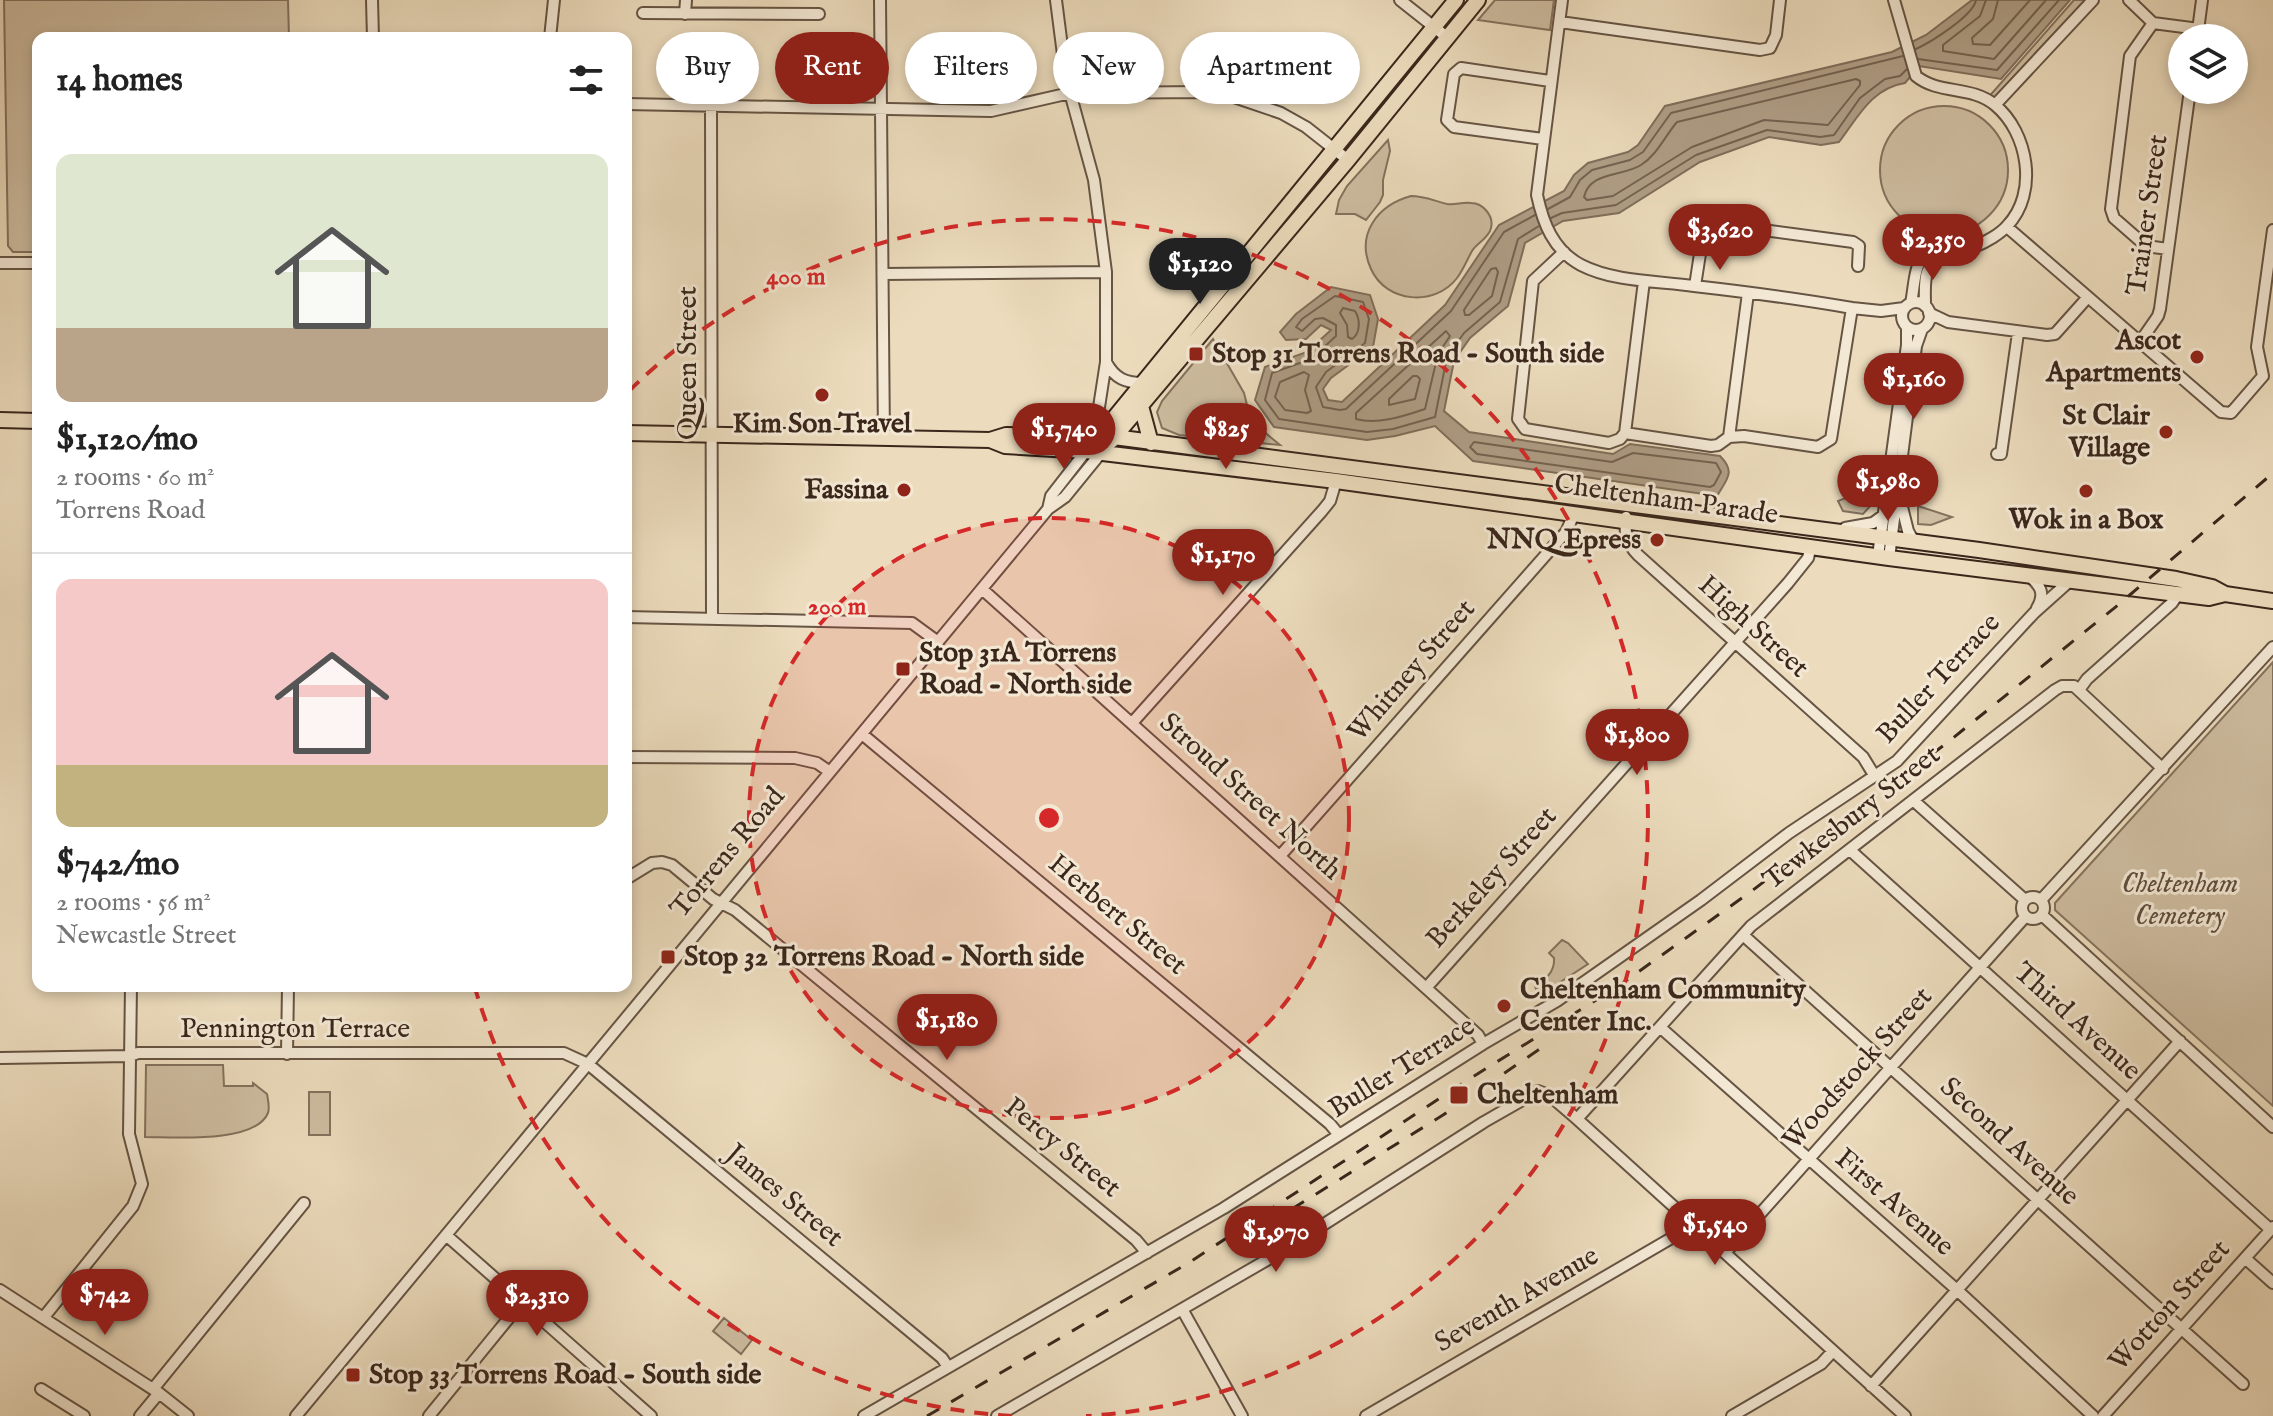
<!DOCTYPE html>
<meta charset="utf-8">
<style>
:root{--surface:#fff;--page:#f6f6f6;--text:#222;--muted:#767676;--line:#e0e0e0;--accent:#8f2418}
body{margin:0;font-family:"IM FELL English",serif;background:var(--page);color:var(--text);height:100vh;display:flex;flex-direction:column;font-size:30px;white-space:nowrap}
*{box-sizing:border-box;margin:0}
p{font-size:26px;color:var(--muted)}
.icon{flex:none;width:44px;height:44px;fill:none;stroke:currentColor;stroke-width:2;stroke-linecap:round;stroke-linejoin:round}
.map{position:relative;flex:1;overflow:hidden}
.panel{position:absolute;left:32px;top:32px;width:600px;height:960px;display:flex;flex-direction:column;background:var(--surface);border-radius:16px;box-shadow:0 4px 12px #0003}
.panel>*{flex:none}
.top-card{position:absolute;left:656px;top:32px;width:760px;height:72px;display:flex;gap:16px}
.fabs{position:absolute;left:2168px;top:24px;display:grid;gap:16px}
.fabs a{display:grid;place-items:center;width:80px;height:80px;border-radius:50%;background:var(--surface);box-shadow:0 4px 12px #0003;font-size:40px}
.price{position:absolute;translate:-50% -68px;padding:0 18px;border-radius:28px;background:var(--accent);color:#fff;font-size:26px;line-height:52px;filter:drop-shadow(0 2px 4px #0008)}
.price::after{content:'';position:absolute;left:50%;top:48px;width:24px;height:18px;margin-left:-12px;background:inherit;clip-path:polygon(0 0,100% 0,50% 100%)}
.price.on{background:#222;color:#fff}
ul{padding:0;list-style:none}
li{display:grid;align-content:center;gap:16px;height:424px;padding:0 24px}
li+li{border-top:2px solid var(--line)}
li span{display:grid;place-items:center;height:248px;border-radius:16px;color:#555}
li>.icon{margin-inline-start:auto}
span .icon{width:144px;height:144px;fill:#fffc;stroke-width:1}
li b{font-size:34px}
h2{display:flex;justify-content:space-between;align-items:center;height:96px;padding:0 24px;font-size:34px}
.tag{padding:0 28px;border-radius:36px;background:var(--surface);box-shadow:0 4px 12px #0003;font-size:28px;line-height:72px}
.tag.on{background:var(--accent);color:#fff}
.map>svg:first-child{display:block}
</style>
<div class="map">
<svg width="2273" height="1416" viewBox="0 0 2273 1416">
<rect width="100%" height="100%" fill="#ecdcbd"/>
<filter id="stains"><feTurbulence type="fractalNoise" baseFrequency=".0025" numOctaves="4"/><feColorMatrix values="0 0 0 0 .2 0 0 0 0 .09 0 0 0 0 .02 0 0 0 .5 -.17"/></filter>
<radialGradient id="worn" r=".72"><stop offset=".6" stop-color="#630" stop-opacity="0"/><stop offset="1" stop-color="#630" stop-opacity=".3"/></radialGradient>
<path fill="#cebda1" stroke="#84725e" stroke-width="2" d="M4,0H288L289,38H38V252H13L8,246Z
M1495,0H1554L1550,30L1478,20Z
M2074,0H2092L1995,105L1986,100Z
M1880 170a64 64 0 1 1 128 0a64 64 0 1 1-128 0Z
M1388,140L1390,151L1383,180V195L1380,202L1366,220L1355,214H1336L1339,200L1347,186Z
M1411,196C1425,196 1434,201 1447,204C1456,205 1462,202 1471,203C1483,203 1494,216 1491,228C1489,238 1477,243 1472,251C1467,260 1463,270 1457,278C1435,307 1386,303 1371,269C1355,234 1378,205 1411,196Z
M1213,339L1244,393L1251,421L1280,445L1179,435L1162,428L1157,412L1162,401Z
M1873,487L1872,504L1863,514L1843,511L1838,501Z
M1918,506L1952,517L1931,525L1918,524Z
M2273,662V1106L2055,910V903Z
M1562,940L1568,943L1588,964L1545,992L1536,989L1535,986C1546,979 1555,972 1554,958L1549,953Z
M146,1065H223L224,1086H253V1083L267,1094C268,1100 270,1107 268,1113C255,1144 173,1137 145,1137Z
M309,1092H330V1135H309Z
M724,1318L752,1340L741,1354L713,1331Z"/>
<path fill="#af9e86" stroke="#806e5b" stroke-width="2" d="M1972,0H2070L2001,79L1919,66L1905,83C1872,88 1858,117 1839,142L1821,145L1769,137L1700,162L1619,213L1563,221L1525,243L1508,306L1470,338L1454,361L1444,411L1469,432L1613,454L1630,444L1720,456C1736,472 1727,479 1717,496L1473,461L1435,426L1395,436L1367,440L1274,427L1255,400L1265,367L1307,352L1331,330L1321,325L1306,339L1286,340L1280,332L1296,314L1331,287L1370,295L1378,319L1373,347L1331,378L1323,389L1328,400L1342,402L1445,305L1499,225L1564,191L1574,175L1588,163L1628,152L1638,145L1665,106L1892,52L1926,35Z"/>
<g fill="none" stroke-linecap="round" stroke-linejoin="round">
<path stroke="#746250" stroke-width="2" d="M1986,0L1980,16L1943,45V51L1994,59L2046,0
M1998,0L1993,19L1972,38L1973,44L1990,45L2030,0
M1916,49C1931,42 1973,16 1976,0
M1918,59L1997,70L2059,0
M1856,79L1860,81V85L1828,125L1764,120L1692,147L1613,196L1587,200L1584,197C1590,171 1622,177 1641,165C1657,155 1665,136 1677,122Z
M1548,209L1570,197L1580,180L1592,170L1630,160L1643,152L1671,113L1903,56
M1535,215L1504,232L1451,311L1346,409L1340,410L1323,407L1316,387L1326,372L1365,343L1369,319L1363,302L1335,296L1302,319L1296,327L1302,331L1315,319L1323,318L1336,325V336L1311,359L1272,373L1265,400L1279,419L1367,432L1393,429L1435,417L1447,357L1464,333L1500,302L1518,239L1539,226
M1551,218L1562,213L1616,205L1696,155L1767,130L1820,137L1834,135L1860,98L1885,79L1900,76L1907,69
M1496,268L1498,272L1492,296L1469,315H1465L1464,310L1491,269Z
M1343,308L1355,311C1360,319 1361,333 1352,339L1348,337L1347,325L1340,313Z
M1446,331L1450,336L1438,354L1425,409C1404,416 1378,425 1356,419V413Z
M1304,372L1309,375L1305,390L1311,411L1307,413L1285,410L1275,397L1280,382Z
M1413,376H1417L1420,379L1415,399L1389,405V399Z
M1474,442L1612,462L1633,453L1716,463L1721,472L1714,485L1710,487L1477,454L1470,447Z"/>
<defs>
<path id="minor" d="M372,0L373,38
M880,0L884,439
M1056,0L1066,78L1094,180L1106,272V362L1097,420L1099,437
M1400,0L1448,38
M1562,0L1537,195C1543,223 1553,250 1581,265C1614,282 1658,281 1694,286C1747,292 1800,299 1852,308L1881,311L1904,308
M1894,0L1916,76C1939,95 1971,85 1995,105C2028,132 2039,193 2007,226C2000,234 1986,242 1976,246C1962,253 1933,248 1924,256C1914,265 1914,290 1911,303
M2129,0L2153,23L2199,29
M643,13L819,14
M685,14L686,0
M1560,22L1760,50L1770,48L1776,35L1780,0
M2153,23L2130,56L2111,209L2114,218L2146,246L2168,249
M550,38L554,0
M2197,38L2202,0
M626,104L991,111L1070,93L1208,92L1234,97L1281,113L1306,127L1348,160
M1995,105L2093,0
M711,106L712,619
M1543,139L1454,127L1447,120L1454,74L1461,68L1550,81
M2007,227L2221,412L2231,413L2263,376L2257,347L2273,230
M1564,252L1533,281L1518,419L1525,429L1609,443L1620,439L1625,433L1644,281
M0,263H38
M883,274L1106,272
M1695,286L1704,228L1710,223L1853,242L1859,246L1858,266
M1902 316a14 14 0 1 1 28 0a14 14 0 1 1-28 0Z
M1925,306C1925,280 1921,265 1948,253
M1929,313L1948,322L2047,335L2055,334L2088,297
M2140,342L2158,316L2160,309L2190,90
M1106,362C1115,379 1126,383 1144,383
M1625,433L1711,446L1718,445L1729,437L1748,293
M1729,437L1744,436L1818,447L1831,439L1852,308
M1997,454H2001L2018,333
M1900,499L1908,531L1914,542
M1048,509L1051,496L1086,451
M1626,517C1624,533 1627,544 1638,555L1863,757L1874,775
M1845,528L1873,523L1884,515
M1878,556L1907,345V327
M1889,558L1916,346L1922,329
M2028,575C2040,585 2046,593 2037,608
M982,589L1426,988L1478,1035L1483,1044
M626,617L912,623L938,642
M2079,690L2087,679L2172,603L2179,593
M1132,723L1322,511L1330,501L1336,481
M862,734L1330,1124L1339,1135
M626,757L795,758L817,763L830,772
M1914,801L2025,900
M1851,851L2271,1230
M1280,856L1566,532L1574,514
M626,879L652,863L662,862L672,865L713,899L735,910L1136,1240L1147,1253
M2022 908a11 11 0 1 1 22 0a11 11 0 1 1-22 0Z
M2041,900L2273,647
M2042,915L2273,1127
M1743,935L2243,1384
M1426,988L1788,583L1808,558L1811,546
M1661,1028L1957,1290L2093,1416
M287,1054L288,986
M0,1058L130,1056L138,1053H564L588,1064L942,1358L948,1367
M1577,1119L1751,926L2055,690L2062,686H2074L2163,769
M446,1235L651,1416
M1725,1253L2025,917
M2246,1259L2273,1283
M0,1290L159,1393L188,1416
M1182,1309L1242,1416
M44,1317L133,1206L142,1184L129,1134L131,986
M1871,1386L2180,1041
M41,1389L84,1416
M153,1389L304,1203
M140,1416L159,1393
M296,1416L1048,509L1065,497L1100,454
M429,1416L522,1302
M864,1416L1224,1208L1483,1044L1557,1001L1701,900L1789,833L1897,761L2034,613L2072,579
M997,1416L1279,1253L1484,1122L1538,1091L1549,1095L1577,1119L1905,1416
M1366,1416L1675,1236L1688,1221
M1732,1416L1821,1364L1833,1351
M2103,1416L2273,1227"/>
<path id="major" d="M1141,406L1151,443
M0,420L38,421
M626,433L990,440L1006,435L1114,437L1979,550L2176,579L2212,587L2225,594
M1097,439L1456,0
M990,440L1005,446L1086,451L1336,481L1889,558L2209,598L2225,594L2273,601
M1111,441L1348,160L1478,0"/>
</defs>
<use href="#minor" stroke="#665444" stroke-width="14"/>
<use href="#major" stroke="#3a261b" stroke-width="18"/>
<use href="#minor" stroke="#f3e8d4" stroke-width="10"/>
<use href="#major" stroke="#ecdcbd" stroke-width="14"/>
<path stroke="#3a261b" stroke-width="3" stroke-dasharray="14 14" stroke-linecap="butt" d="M1292,1209L1443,1115L1547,1044
M927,1416L1190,1262L1466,1081L1617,987L1749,893L1948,742L2118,605L2273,473"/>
</g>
<circle cx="1049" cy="818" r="300" fill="#d62828" fill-opacity=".12"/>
<g fill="none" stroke="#d62828" stroke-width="4" stroke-dasharray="14 10">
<circle cx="1049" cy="818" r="300"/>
<path d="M1012 1416A599 599 0 0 1 475 988M629 391A599 599 0 1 1 1086 1416"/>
</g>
<g fill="#8f2418" stroke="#f3e8d4" stroke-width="3">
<rect x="1188" y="346" width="16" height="16" rx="4"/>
<circle cx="2197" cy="357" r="8"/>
<circle cx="822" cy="395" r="8"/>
<circle cx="2166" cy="432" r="8"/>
<circle cx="904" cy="490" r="8"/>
<circle cx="2086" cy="491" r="8"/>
<circle cx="1657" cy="540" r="8"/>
<rect x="895" y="661" width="16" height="16" rx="4"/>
<rect x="660" y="949" width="16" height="16" rx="4"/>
<circle cx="1504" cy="1006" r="8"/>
<rect x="1449" y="1085" width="20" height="20" rx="4"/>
<rect x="345" y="1367" width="16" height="16" rx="4"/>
</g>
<g text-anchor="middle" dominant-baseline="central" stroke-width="6" stroke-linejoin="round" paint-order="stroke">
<g font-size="28" fill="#3a261b" stroke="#f3e8d4">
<text transform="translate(2148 215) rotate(-82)">Trainer Street</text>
<text transform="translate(688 363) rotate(-90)">Queen Street</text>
<text transform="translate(1666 500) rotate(8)">Cheltenham Parade</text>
<text transform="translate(1753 627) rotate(42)">High Street</text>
<text transform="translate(1412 671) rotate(-49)">Whitney Street</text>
<text transform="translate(1939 679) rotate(-47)">Buller Terrace</text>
<text transform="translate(1250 797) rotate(42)">Stroud Street North</text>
<text transform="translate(1852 818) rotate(-38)">Tewkesbury Street</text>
<text transform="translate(728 853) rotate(-50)">Torrens Road</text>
<text transform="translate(1492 878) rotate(-48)">Berkeley Street</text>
<text transform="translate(1117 915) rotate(40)">Herbert Street</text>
<text transform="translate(2077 1022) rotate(42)">Third Avenue</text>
<text x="295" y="1029">Pennington Terrace</text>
<text transform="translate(1402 1068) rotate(-32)">Buller Terrace</text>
<text transform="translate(1858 1069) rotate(-48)">Woodstock Street</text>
<text transform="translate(2009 1142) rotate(42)">Second Avenue</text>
<text transform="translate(1062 1148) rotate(39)">Percy Street</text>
<text transform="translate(784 1196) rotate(40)">James Street</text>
<text transform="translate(1894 1203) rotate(41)">First Avenue</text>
<text transform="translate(1517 1300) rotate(-30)">Seventh Avenue</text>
<text transform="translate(2170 1306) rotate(-48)">Wotton Street</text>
</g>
<g font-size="28" font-weight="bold" fill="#3a261b" stroke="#f3e8d4" text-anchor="start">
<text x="2181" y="341" text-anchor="end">Ascot<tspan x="2181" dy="32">Apartments</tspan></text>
<text x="1212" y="354">Stop 31 Torrens Road - South side</text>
<text x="2150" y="416" text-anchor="end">St Clair<tspan x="2150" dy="32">Village</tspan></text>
<text x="822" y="424" text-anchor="middle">Kim Son Travel</text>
<text x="888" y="490" text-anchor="end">Fassina</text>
<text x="2086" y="520" text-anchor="middle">Wok in a Box</text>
<text x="1641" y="540" text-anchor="end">NNQ Epress</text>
<text x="919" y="653">Stop 31A Torrens<tspan x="919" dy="32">Road - North side</tspan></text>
<text x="684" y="957">Stop 32 Torrens Road - North side</text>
<text x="1520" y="990">Cheltenham Community<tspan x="1520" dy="32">Center Inc.</tspan></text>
<text x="1477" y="1095">Cheltenham</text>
<text x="369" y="1375">Stop 33 Torrens Road - South side</text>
</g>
<g font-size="28" font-style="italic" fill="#5f4c3c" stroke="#f3e8d4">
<text x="2180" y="884">Cheltenham<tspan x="2180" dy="32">Cemetery</tspan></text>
</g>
</g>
<circle cx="1049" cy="818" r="12" fill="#d62828" stroke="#f3e8d4" stroke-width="4"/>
<g font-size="24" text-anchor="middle" font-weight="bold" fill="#d62828" stroke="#f3e8d4" stroke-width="6" stroke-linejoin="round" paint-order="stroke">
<text x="796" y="284">400 m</text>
<text x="837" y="614">200 m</text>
</g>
<rect width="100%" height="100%" filter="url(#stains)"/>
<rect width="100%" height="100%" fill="url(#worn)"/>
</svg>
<div class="fabs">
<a><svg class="icon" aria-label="layers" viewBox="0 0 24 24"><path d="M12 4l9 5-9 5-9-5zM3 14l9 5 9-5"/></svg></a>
</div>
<b class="price" style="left:1720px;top:272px">$3,620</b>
<b class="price" style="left:1933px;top:282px">$2,350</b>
<b class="price on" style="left:1200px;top:306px">$1,120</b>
<b class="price" style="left:1914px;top:421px">$1,160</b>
<b class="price" style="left:1064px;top:471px">$1,740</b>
<b class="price" style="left:1226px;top:471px">$825</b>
<b class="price" style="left:1888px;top:523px">$1,980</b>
<b class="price" style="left:1223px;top:597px">$1,170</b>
<b class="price" style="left:1637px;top:777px">$1,800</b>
<b class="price" style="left:947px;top:1062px">$1,180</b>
<b class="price" style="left:1715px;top:1267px">$1,540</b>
<b class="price" style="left:1276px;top:1274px">$1,970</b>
<b class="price" style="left:105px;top:1337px">$742</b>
<b class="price" style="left:537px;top:1338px">$2,310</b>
<div class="top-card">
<a class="tag">Buy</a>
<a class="tag on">Rent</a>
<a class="tag">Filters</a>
<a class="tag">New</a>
<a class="tag">Apartment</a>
</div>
<section class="panel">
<h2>14 homes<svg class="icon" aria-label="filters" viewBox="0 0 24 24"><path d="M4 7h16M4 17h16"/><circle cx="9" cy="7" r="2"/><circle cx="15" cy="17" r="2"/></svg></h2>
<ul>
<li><span style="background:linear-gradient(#dfe7d0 70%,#b9a48a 0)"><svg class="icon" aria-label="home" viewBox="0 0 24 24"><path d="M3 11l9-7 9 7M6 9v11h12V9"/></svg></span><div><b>$1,120/mo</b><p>2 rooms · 60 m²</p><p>Torrens Road</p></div></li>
<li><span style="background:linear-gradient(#f6c9c9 75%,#c2b280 0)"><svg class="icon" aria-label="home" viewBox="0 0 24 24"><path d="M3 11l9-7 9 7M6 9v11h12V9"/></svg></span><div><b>$742/mo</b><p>2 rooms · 56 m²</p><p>Newcastle Street</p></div></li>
</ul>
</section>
</div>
